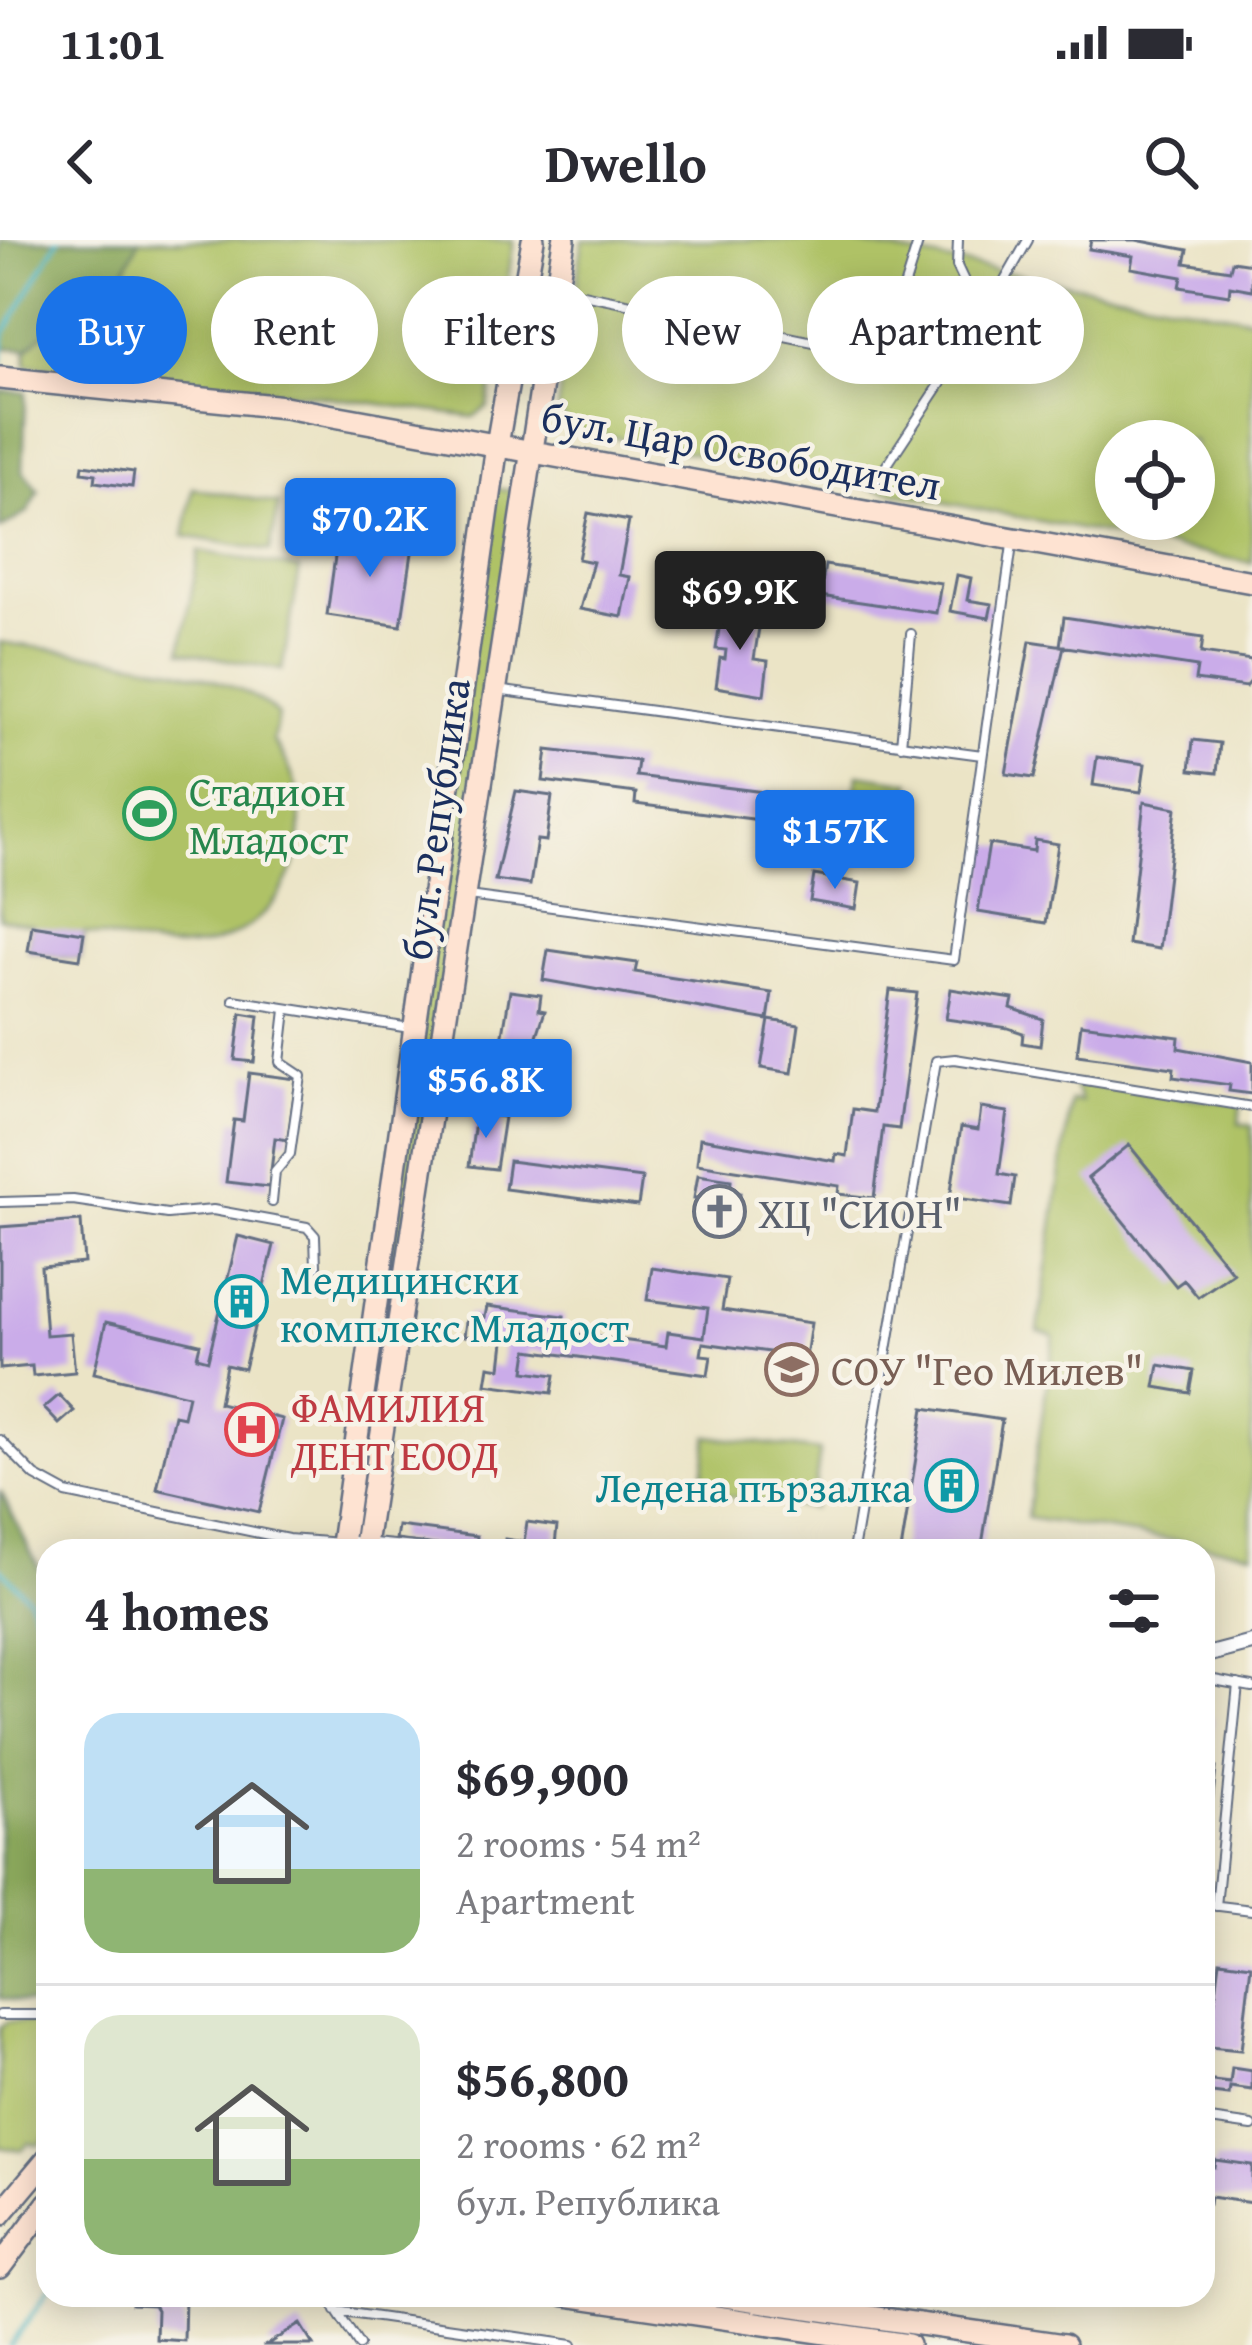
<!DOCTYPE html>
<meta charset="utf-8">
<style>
:root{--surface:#fff;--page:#f7f7f7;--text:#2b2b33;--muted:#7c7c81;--line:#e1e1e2;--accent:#1a73e8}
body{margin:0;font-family:"Gentium Book Plus",serif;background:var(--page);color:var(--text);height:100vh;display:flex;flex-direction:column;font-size:45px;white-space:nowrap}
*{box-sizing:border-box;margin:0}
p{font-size:39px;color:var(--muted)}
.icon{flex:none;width:66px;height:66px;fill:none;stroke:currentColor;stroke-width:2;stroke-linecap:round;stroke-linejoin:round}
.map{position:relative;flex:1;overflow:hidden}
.side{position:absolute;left:36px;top:1299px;width:1179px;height:768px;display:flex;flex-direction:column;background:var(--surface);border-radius:36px;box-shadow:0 6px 30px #0003}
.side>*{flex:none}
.top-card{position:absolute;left:36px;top:36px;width:1182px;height:108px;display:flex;gap:24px}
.tools{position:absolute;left:1095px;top:180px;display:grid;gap:24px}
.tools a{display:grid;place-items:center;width:120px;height:120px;border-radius:50%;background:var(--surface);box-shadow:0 6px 30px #0003;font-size:60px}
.price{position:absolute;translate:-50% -102px;padding:0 27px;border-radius:12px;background:var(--accent);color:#fff;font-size:39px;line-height:78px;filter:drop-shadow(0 3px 6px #0008)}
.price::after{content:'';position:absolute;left:50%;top:72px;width:36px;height:27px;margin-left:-18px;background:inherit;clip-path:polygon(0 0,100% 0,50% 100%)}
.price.selected{background:#222;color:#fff}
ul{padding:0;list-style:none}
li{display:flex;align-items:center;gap:36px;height:300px;padding:0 48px}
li+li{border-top:3px solid var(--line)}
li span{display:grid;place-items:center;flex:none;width:336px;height:240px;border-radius:36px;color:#555}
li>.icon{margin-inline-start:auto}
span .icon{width:144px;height:144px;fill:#fffc;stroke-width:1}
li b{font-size:51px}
h2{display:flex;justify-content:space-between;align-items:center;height:144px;padding:0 48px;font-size:51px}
.pill{padding:0 42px;border-radius:54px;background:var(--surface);box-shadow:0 6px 30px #0003;font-size:42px;line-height:108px}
.pill.selected{background:var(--accent);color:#fff}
.status{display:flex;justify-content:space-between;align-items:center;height:84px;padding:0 60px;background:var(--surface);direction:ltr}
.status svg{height:33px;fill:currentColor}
header{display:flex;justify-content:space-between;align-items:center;height:156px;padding:0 48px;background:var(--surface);font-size:54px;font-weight:700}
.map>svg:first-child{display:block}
</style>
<div class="status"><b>11:01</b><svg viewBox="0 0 49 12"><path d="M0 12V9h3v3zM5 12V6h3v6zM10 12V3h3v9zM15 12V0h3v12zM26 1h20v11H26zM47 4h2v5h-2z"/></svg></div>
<header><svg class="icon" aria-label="back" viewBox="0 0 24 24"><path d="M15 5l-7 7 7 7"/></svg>Dwello<svg class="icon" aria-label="search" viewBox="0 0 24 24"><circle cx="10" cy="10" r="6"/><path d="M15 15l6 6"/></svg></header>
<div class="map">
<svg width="1252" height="2105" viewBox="0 0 1252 2105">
<rect width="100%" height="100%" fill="#f7f3e8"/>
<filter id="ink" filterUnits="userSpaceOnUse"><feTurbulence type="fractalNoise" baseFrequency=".00833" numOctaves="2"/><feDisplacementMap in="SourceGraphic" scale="24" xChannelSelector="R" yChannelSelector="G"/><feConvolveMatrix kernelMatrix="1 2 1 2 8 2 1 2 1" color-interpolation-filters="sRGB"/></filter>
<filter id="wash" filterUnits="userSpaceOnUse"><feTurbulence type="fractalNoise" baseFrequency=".004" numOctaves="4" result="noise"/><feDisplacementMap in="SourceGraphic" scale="48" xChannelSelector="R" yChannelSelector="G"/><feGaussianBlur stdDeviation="2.7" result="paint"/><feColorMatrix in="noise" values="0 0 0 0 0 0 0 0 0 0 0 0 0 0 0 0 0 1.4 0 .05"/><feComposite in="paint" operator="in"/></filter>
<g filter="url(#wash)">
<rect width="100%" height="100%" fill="#ebe4c6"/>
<path fill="#afc266" stroke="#657862" stroke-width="3" fill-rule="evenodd" d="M139,0H514L488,167L473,177L316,155L26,125L27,109L69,71L114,52Z
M583,0H835L1252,78V323L572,189L557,168ZM1116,201H1194V279H1116Z
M193,248L279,264L270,311L184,296Z
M491,248L522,252L372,1259L350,1253Z
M199,311L300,329L282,430L181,411Z
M0,402C71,414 232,423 278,476L273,501C326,570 301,677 213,703C172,715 126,701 85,693L80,719L28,711L32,685L0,678Z
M858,534L911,542L901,609L848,601Z
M1073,843L1241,864L1239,883L1252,886V1312L1027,1278L1054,1096L1038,1091L1071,861L1081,862Z
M708,1196L820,1211L812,1268L701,1253Z
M8,1781L48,1784V1895L40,1905L29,1903L21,1911L0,1907V1787Z"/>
<path fill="#8ba85b" stroke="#536c5c" stroke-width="3" d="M0,0H139L114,52L69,71L27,109L0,108Z
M0,151L26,152L23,231L39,251L28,272L0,289Z
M0,1250L48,1346V1767L0,1758Z"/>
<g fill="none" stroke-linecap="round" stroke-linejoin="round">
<path stroke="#47b4c2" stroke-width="4.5" d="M0,130L5,93L58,0
M0,1328L29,1358L48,1405
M47,1807L48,1794
M10,2105L48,2053"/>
</g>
<g id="blocks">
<path fill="#caace9" d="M1091,0H1136L1188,10L1185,23L1230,30L1232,21L1252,24V50L1230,46L1229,55L1180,47L1182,37L1131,28L1133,16L1089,9Z
M83,225L134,232L132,247L95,242L96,234L82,232Z
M588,273L629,281L619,335L630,337L622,377L580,369L593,322L578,319Z
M338,295L413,306L401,386L327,375Z
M825,325L941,343L936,373L820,356Z
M957,335L971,338L967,360L992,364L989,378L950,371Z
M722,369L761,375L754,419L768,421L764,455L716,447L720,418L725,419L726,410L716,409Z
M1064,377L1203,398L1201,413L1252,420V440L1246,447L1195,440L1197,427L1060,406Z
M1030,401L1064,406L1034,538L1006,534Z
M1193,500L1220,503L1217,533L1190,530Z
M547,510L638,521L636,536L780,554L776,582L635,564L636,553L543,541Z
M1097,517L1145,524L1141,552L1093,545Z
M516,551L552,556L546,601L537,600L530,645L495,640Z
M1144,562L1176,568L1159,709L1128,704Z
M774,593L822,600L818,628L770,621Z
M1035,600L1058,604L1046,683L978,672L989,604L1034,611Z
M814,635L860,643L856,669L810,661Z
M32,685L84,693L80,719L28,711Z
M548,710L637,723L635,732L772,753L768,780L543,740Z
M951,749L1013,759L1011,768L1043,779L1040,806L1022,803L1023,793L1008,788L946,779Z
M890,750L917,753L899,889L883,887L874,958L838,954L839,946L697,924L700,898L835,921L836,914L847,916L853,869L874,872Z
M510,751L541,755L539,770L545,771L534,805L523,804L517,843L487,839L493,799L502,800Z
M241,773L259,776L254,822L235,820Z
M769,780L799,785L792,833L761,828Z
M1081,784L1179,797L1178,808L1252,822V854L1229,851L1230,845L1173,837L1174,828L1077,815Z
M249,833L296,839L288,900L275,898L269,947L226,942L234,880L243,881Z
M981,868L1008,872L999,934L1015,937L1011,966L950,957L961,887L978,890Z
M476,874L504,877L496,929L469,926Z
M1129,905L1233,1033L1198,1057L1184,1040L1176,1046L1088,938Z
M509,921L642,938L638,966L505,949Z
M698,935L731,940L730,951L740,953L734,990L700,984L704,960L694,958Z
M81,981L84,1023L41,1027L46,1095L71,1093L75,1132L33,1136L32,1126L0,1129V987Z
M238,996L274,1005L244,1129L226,1125L219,1163L282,1179L259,1272L157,1249L174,1175L183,1177L188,1155L94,1133L106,1082L200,1104L197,1117L208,1120Z
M652,1028L727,1039L722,1070L811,1083L806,1117L703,1103L701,1115L711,1116L708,1135L528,1110L525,1131L555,1135L552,1153L486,1144L489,1126L501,1128L504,1101L464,1096L467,1075L485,1077L487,1066L564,1076L562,1092L666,1106L668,1092L704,1097L708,1068L647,1060Z
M1159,1125L1194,1131L1190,1153L1155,1147Z
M59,1155L74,1171L59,1184L44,1168Z
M924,1168L1002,1180L981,1311H901Z
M527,1282L557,1286L555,1305L581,1311L504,1309L505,1299L524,1302Z
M398,1286L477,1296L476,1310L396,1300Z
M1203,1477L1213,1478L1208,1528H1216L1206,1620Z
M1220,1721L1251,1725L1241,1810L1209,1807Z
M1232,1828L1252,1831V1850L1230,1847L1229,1855L1203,1852L1204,1840L1230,1843Z
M1215,1920L1252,1925V1963L1210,1957L1209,1964L1203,1963V1925L1214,1927Z
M132,2055H185L184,2101L156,2099L157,2070L154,2065L132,2064Z
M300,2084L313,2105H266Z"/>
</g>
</g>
<g filter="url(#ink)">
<use href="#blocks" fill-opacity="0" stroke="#646e82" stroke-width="3"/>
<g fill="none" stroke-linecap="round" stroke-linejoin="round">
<defs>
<path id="lane" d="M958,0L957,26L982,79
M559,49L866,113L896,73L919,0
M873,246L982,81L1028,0
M496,450L982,515
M901,505L911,394
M468,656L954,720L1012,305
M234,760L410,788
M0,962L73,960L167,974L213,970L307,987L315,996L316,1027
M272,962L275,932L290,914L301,836L280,822L286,770
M0,1200L35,1236L66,1253L288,1299L341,1303
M267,1311L287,1299
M853,1311L936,821L955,819L1252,867
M1203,1438L1252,1447
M1203,1664L1252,1670
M1216,1666L1238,1444
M0,1775H48
M1203,1879L1252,1886
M326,2055L359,2105
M336,2071L572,2105"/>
<path id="street" d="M342,1303L425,1311
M1203,1416L1252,1403"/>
<path id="secondary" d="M0,138L284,167L1252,342
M341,1311L497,205L533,0
M364,1311L564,0
M0,1975L48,1918
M0,2027L48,1963
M566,2055L908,2105
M718,2055L1064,2105"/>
</defs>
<use href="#lane" stroke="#646e82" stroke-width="12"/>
<use href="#street" stroke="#646e82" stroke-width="18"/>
<use href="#secondary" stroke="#646e82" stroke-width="26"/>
<use href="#lane" stroke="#fff" stroke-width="8"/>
<use href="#street" stroke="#fff" stroke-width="14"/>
<use href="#secondary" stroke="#fee3d2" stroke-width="21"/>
</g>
</g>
<defs>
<symbol id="stadium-ring" viewBox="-11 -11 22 22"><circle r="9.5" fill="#f7f3e8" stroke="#2e9e5b" stroke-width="1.5"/><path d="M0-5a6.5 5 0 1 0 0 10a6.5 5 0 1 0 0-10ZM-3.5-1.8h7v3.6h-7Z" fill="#2e9e5b"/></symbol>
<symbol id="church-ring" viewBox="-11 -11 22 22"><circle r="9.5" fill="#f7f3e8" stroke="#6b7280" stroke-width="1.5"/><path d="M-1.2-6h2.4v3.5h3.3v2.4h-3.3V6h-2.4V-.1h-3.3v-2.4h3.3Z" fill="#6b7280"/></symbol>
<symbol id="building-ring" viewBox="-11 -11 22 22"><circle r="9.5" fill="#f7f3e8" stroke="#0f9aa8" stroke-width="1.5"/><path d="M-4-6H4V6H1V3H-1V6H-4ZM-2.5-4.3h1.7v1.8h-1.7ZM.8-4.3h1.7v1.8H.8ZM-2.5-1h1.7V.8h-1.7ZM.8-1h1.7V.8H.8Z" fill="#0f9aa8"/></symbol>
<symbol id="school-ring" viewBox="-11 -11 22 22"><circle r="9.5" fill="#f7f3e8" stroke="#8d6e63" stroke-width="1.5"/><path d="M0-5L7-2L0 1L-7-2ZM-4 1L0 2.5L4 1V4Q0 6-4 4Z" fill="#8d6e63"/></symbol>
<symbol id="hospital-ring" viewBox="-11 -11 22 22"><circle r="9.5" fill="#f7f3e8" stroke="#e0444e" stroke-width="1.5"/><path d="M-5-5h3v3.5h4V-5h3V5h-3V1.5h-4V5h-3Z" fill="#e0444e"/></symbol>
</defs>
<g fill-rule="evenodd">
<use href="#stadium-ring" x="120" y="544" width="59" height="59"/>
<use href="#church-ring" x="690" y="942" width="59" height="59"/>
<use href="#building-ring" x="212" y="1032" width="59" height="59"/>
<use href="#school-ring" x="762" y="1100" width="59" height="59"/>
<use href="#hospital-ring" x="222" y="1160" width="59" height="59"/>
<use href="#building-ring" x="922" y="1216" width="59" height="59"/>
</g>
<g text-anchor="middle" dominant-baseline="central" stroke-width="9" stroke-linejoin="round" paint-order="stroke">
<g font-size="42" fill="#1b2f5e" stroke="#f7f3e8">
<text transform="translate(741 210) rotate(10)">бул. Цар Освободител</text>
<text transform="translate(435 579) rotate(-82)">бул. Република</text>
</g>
<g font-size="42" fill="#27864d" stroke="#f7f3e8" text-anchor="start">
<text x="189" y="550">Стадион<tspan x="189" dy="48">Младост</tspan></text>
</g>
<g font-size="42" fill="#5b616d" stroke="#f7f3e8" text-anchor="start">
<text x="758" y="972">ХЦ "СИОН"</text>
</g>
<g font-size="42" fill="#0d838f" stroke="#f7f3e8" text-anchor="start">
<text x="280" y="1038">Медицински<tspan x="280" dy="48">комплекс Младост</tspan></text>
<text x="912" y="1246" text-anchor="end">Ледена пързалка</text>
</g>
<g font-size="42" fill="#785e54" stroke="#f7f3e8" text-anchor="start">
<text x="831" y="1129">СОУ "Гео Милев"</text>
</g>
<g font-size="42" fill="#be3a42" stroke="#f7f3e8" text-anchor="start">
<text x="291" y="1166">ФАМИЛИЯ<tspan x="291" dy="48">ДЕНТ ЕООД</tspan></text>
</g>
</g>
</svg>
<div class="tools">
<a><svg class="icon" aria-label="locate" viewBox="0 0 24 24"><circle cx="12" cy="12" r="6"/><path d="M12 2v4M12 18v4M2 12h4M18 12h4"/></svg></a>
</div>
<b class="price" style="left:370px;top:340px">$70.2K</b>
<b class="price selected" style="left:740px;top:413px">$69.9K</b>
<b class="price" style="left:835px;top:652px">$157K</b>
<b class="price" style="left:486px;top:901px">$56.8K</b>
<div class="top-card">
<a class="pill selected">Buy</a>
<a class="pill">Rent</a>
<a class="pill">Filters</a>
<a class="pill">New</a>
<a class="pill">Apartment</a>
</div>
<section class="side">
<h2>4 homes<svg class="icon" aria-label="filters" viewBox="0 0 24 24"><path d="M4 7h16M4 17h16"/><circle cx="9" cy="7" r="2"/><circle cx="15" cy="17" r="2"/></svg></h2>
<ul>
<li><span style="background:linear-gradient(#bfe0f5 65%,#8fb573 0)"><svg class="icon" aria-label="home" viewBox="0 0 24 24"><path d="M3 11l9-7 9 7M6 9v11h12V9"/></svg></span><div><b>$69,900</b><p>2 rooms · 54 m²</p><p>Apartment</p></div></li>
<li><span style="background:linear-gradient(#dfe7d0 60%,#8fb573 0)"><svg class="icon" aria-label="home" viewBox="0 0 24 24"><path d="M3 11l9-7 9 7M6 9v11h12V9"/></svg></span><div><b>$56,800</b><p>2 rooms · 62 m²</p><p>бул. Република</p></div></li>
</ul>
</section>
</div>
